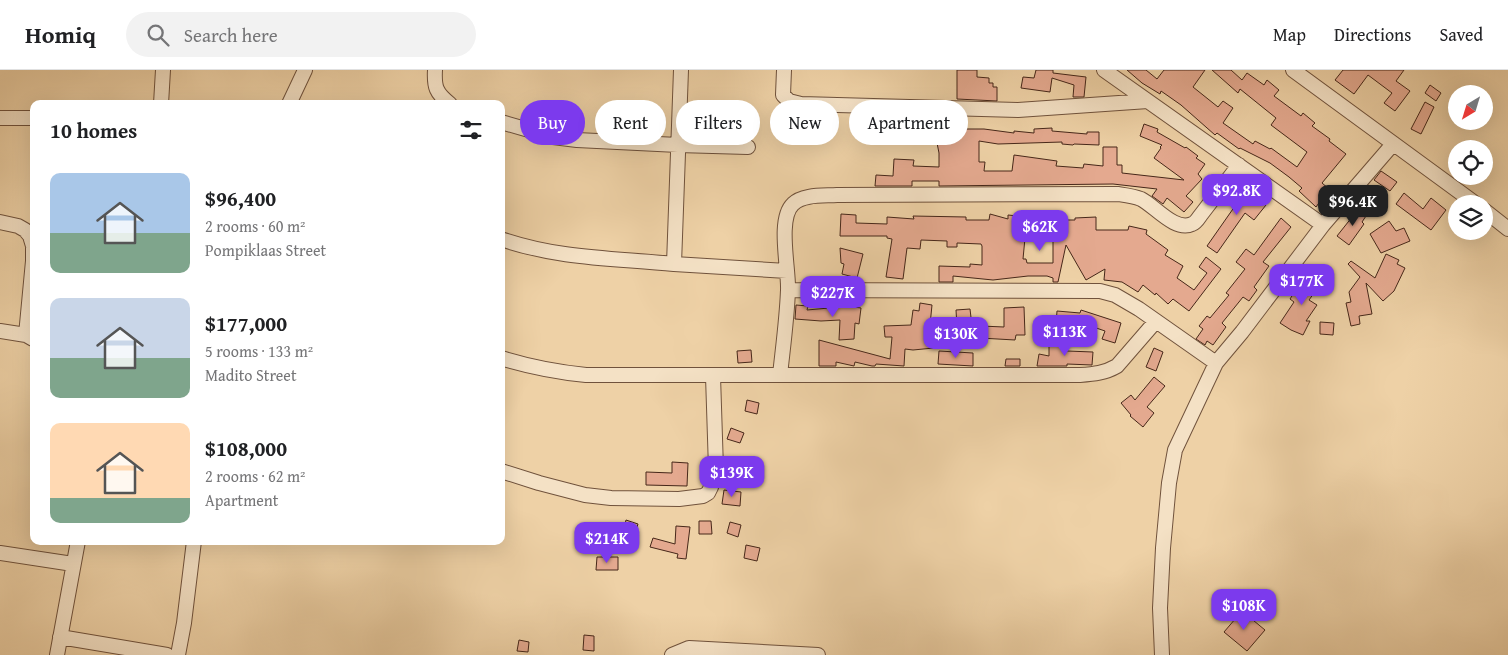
<!DOCTYPE html>
<meta charset="utf-8">
<style>
:root{--surface:#fff;--page:#f2f2f2;--text:#202124;--muted:#757577;--line:#e0e0e0;--accent:#7c3aed}
body{margin:0;font-family:"Gentium Book Plus",serif;background:var(--page);color:var(--text);height:100vh;display:flex;flex-direction:column;font-size:19px;white-space:nowrap}
*{box-sizing:border-box;margin:0}
p{font-size:16px;color:var(--muted)}
.icon{flex:none;width:28px;height:28px;fill:none;stroke:currentColor;stroke-width:2;stroke-linecap:round;stroke-linejoin:round}
.map{position:relative;flex:1;overflow:hidden}
.sheet{position:absolute;left:30px;top:30px;width:475px;height:445px;display:flex;flex-direction:column;background:var(--surface);border-radius:10px;box-shadow:0 5px 20px #0002}
.sheet>*{flex:none}
.guide{position:absolute;left:520px;top:30px;width:475px;height:45px;display:flex;gap:10px}
.needle{width:32px;rotate:218deg}
.controls{position:absolute;left:1448px;top:15px;display:grid;gap:10px}
.controls a{display:grid;place-items:center;width:45px;height:45px;border-radius:50%;background:var(--surface);box-shadow:0 5px 20px #0002;font-size:25px}
.price{position:absolute;translate:-50% -42px;padding:0 11px;border-radius:10px;background:var(--accent);color:#fff;font-size:16px;line-height:32px;filter:drop-shadow(0 1px 2px #0008)}
.price::after{content:'';position:absolute;left:50%;top:30px;width:15px;height:11px;margin-left:-8px;background:inherit;clip-path:polygon(0 0,100% 0,50% 100%)}
.price.on{background:#222;color:#fff}
ul{padding:0;list-style:none}
li{display:flex;align-items:center;gap:15px;height:125px;padding:0 20px}
li span{display:grid;place-items:center;flex:none;width:140px;height:100px;border-radius:10px;color:#555}
li>.icon{margin-inline-start:auto}
span .icon{width:60px;height:60px;fill:#fffc;stroke-width:1}
li b{font-size:21px}
h2{display:flex;justify-content:space-between;align-items:center;height:60px;padding:0 20px;font-size:21px}
.tag{padding:0 18px;border-radius:22px;background:var(--surface);box-shadow:0 5px 20px #0002;font-size:18px;line-height:45px}
.tag.on{background:var(--accent);color:#fff}
header{display:flex;align-items:center;gap:30px;box-sizing:border-box;height:70px;padding:0 25px;background:var(--surface);border-bottom:1px solid var(--line)}
header strong{font-size:24px}
nav{display:flex;gap:28px;margin-inline-start:auto;font-size:18px}
.search{width:350px;height:45px;background:var(--page);display:flex;align-items:center;gap:12px;box-sizing:border-box;padding:0 18px;border-radius:28px;color:var(--muted);font-size:19px}
.map>svg:first-child{display:block}
</style>
<header>
<strong>Homiq</strong>
<div class="search"><svg class="icon" aria-label="search" viewBox="0 0 24 24"><circle cx="10" cy="10" r="6"/><path d="M15 15l6 6"/></svg>Search here</div>
<nav><a>Map</a><a>Directions</a><a>Saved</a></nav>
</header>
<div class="map">
<svg width="1508" height="585" viewBox="0 0 1508 585">
<rect width="100%" height="100%" fill="#eed1a6"/>
<filter id="stains"><feTurbulence type="fractalNoise" baseFrequency=".004" numOctaves="4"/><feColorMatrix values="0 0 0 0 .2 0 0 0 0 .09 0 0 0 0 .02 0 0 0 .5 -.17"/></filter>
<radialGradient id="worn" r=".72"><stop offset=".6" stop-color="#630" stop-opacity="0"/><stop offset="1" stop-color="#630" stop-opacity=".3"/></radialGradient>
<path fill="#e4a98f" stroke="#462719" d="M957,0H977V7L989,8V13H993V17H997V31L957,29Z
M1036,0H1053V3L1086,7L1084,27H1073L1074,15L1052,8L1050,22L1021,18L1023,7L1034,8Z
M1127,0H1146L1157,9L1164,0H1205L1193,17L1218,37L1223,31L1233,38L1223,53L1253,74L1255,71L1270,79L1271,78L1297,97L1307,82L1271,55L1276,48L1240,19L1238,23L1212,0H1231L1242,10L1247,3L1264,15L1267,10L1279,20L1274,26L1301,46L1303,43L1315,53L1312,56L1330,69L1329,71L1346,84L1322,113L1329,119L1316,137L1299,121L1302,118L1289,107L1270,93L1240,78L1239,79L1217,63L1215,65L1181,35L1161,21L1160,24L1142,13Z
M1343,0H1404L1396,11L1410,21L1395,41L1384,33L1392,23L1368,5L1354,24L1335,10Z
M1430,15L1441,23L1436,31L1425,23Z
M1425,32L1434,37L1421,64L1411,59Z
M1144,54L1158,59L1157,62L1185,78L1186,77L1198,86L1196,88L1205,94L1198,104L1202,109L1186,126L1193,132L1184,142L1167,128L1163,134L1152,126L1157,119L1113,114L939,116V111H912V116H875L876,105L893,106L894,89L914,90L913,96L939,97V83L937,73H921V59H984L1014,63V61L1034,63V59L1052,58V61L1087,64V62H1099V75L1074,74L1073,75L1062,74V72L998,74L979,71V92H985L984,101H1012L1014,85L1057,91L1056,96L1083,98L1084,94L1103,96V77H1117V95H1122V103L1184,110L1154,88L1161,78L1160,77L1162,75L1140,66Z
M1381,101L1397,112L1390,121L1374,110Z
M1240,116L1266,135L1254,150L1245,143L1217,183L1207,176L1235,136L1229,131Z
M1404,123L1423,139L1431,128L1446,140L1431,160L1396,134Z
M1360,137L1368,143L1362,152L1364,154L1349,175L1337,166Z
M841,144L856,145V153L887,154V147L914,149L913,146L966,147V150H989L990,144L1008,149V145L1027,147L1023,189H1026L1027,193H1053V150H1075V148L1096,147V160H1128L1129,156L1147,160L1146,164L1168,180L1165,185L1183,196L1177,208L1194,220L1207,203L1199,197L1206,187L1221,199L1189,241L1173,229L1168,234L1156,223L1155,225L1143,215L1138,222L1122,212L1104,210L1105,199L1086,210L1066,175L1058,212H1053V208L1047,206H1028L993,210L953,206V212H939V196L970,197V194L982,195V176L981,174L957,173V177H947V171L921,170L920,179L907,178L903,209L886,207L892,169L887,168V166H840Z
M1281,148L1291,157L1263,192L1269,196L1254,217L1257,220L1249,231L1243,227L1222,253L1226,257L1213,275L1207,271L1205,275L1196,269L1203,259L1199,256L1207,246L1210,248L1229,225L1226,223L1245,199L1236,192L1246,179L1254,185Z
M1389,151L1396,161L1404,158L1410,171L1381,183L1370,164Z
M840,178L863,184L857,208L842,204L844,194L841,193Z
M1386,184L1399,190L1397,194L1405,198L1394,221L1383,231L1366,213L1372,244L1359,246L1360,254L1351,256L1346,233L1351,232L1349,222L1360,207L1348,194L1351,191L1375,208Z
M1314,202L1324,209L1309,230L1317,235L1306,251H1310L1303,265L1291,260L1280,253L1294,232L1290,229L1299,215L1303,218Z
M920,233L932,235L930,255L949,263L944,277L913,280L905,279L904,296L876,294L875,296H872L855,292L854,296L836,292V296H819V270L890,289L892,267H885L884,256L911,255L913,240L919,241Z
M796,235L808,236L807,240L840,237L841,235L861,238L859,254L855,253L854,269L839,270L840,250L821,251L795,249Z
M1024,237L1025,265H1016L1015,270L980,268L981,256L1004,257V238Z
M970,239L972,256L957,257L956,240Z
M1081,240L1121,253L1115,273L1102,269L1105,261L1067,248V254H1056L1057,241L1080,243Z
M1320,252L1334,253L1333,265L1320,264Z
M1049,275H1067V281L1093,282L1092,295L1067,294V296H1037L1039,284L1049,286Z
M1154,278L1163,282L1156,301L1146,297Z
M751,280L752,292L738,293L737,281Z
M939,281L973,283V296L938,294Z
M1006,289H1020V296H1005Z
M1154,307L1165,316L1147,337L1154,343L1143,357L1130,346L1131,345L1121,333L1131,325L1135,330Z
M747,330L759,333L757,344L745,341Z
M731,358L744,363L740,373L727,369Z
M743,391H754V406H743Z
M672,392L688,393L687,416L646,415V402L672,403Z
M724,420L741,422L740,436L722,434Z
M626,450L638,454L634,466L623,463Z
M699,451H711L712,464H699Z
M730,452L741,455L738,467L727,463Z
M676,456L690,457L686,489L677,488L678,484L650,477L653,468L675,474Z
M746,475L760,478L757,491L744,488Z
M597,487H618V500H596Z
M1242,541L1265,560L1247,581L1224,562Z
M584,565L594,566V581L583,580Z
M519,570L529,572L528,582L517,581Z"/>
<g fill="none" stroke-linecap="round" stroke-linejoin="round">
<defs>
<path id="minor" d="M435,0C434,17 436,23 450,34
M784,0L783,25L789,31L801,34L1018,40L1148,31
M1104,0L1323,155
M1293,0L1476,134
M161,34L163,0
M289,34L305,0
M0,48H34
M501,52L553,67L577,70L678,75L748,77
M1484,140L1508,159
M0,152L18,156L25,160L30,166L33,176V191L26,265
M501,169C559,189 614,188 674,194L681,0
M674,194L787,201
M788,220L1100,221L1115,225L1139,239L1216,293
M0,261L26,265L33,269
M501,288C530,297 556,302 586,305H1080C1094,304 1105,303 1117,296L1156,251
M780,305C783,277 787,248 788,220C789,199 777,149 793,134C803,124 824,126 837,125L1118,124C1125,125 1134,126 1141,129C1155,136 1175,162 1192,154C1195,153 1198,149 1200,146L1239,95
M501,401L539,413L585,425L611,428L679,429L703,426L708,423L711,417L716,399L713,306
M0,483L73,494
M60,567L167,585
M57,585L78,471
M178,585L184,553L194,471
M672,585L689,578L818,585
M1162,585L1160,538L1163,478L1169,413L1175,380L1216,293L1242,262L1323,155L1393,74"/>
</defs>
<use href="#minor" stroke="#70523c" stroke-width="16"/>
<use href="#minor" stroke="#f4e1c5" stroke-width="14"/>
</g>
<rect width="100%" height="100%" filter="url(#stains)"/>
<rect width="100%" height="100%" fill="url(#worn)"/>
</svg>
<div class="controls">
<a><svg class="needle" viewBox="-14 -14 28 28"><path d="M0-13l5 13h-10z" fill="#e53935"/><path d="M0 13l5-13h-10z" fill="#757577"/></svg></a>
<a><svg class="icon" aria-label="locate" viewBox="0 0 24 24"><circle cx="12" cy="12" r="6"/><path d="M12 2v4M12 18v4M2 12h4M18 12h4"/></svg></a>
<a><svg class="icon" aria-label="layers" viewBox="0 0 24 24"><path d="M12 4l9 5-9 5-9-5zM3 14l9 5 9-5"/></svg></a>
</div>
<b class="price" style="left:1237px;top:146px">$92.8K</b>
<b class="price on" style="left:1353px;top:157px">$96.4K</b>
<b class="price" style="left:1040px;top:182px">$62K</b>
<b class="price" style="left:1302px;top:236px">$177K</b>
<b class="price" style="left:833px;top:248px">$227K</b>
<b class="price" style="left:1065px;top:287px">$113K</b>
<b class="price" style="left:956px;top:289px">$130K</b>
<b class="price" style="left:732px;top:428px">$139K</b>
<b class="price" style="left:607px;top:494px">$214K</b>
<b class="price" style="left:1244px;top:561px">$108K</b>
<div class="guide">
<a class="tag on">Buy</a>
<a class="tag">Rent</a>
<a class="tag">Filters</a>
<a class="tag">New</a>
<a class="tag">Apartment</a>
</div>
<section class="sheet">
<h2>10 homes<svg class="icon" aria-label="filters" viewBox="0 0 24 24"><path d="M4 7h16M4 17h16"/><circle cx="9" cy="7" r="2"/><circle cx="15" cy="17" r="2"/></svg></h2>
<ul>
<li><span style="background:linear-gradient(#a9c7e8 60%,#7fa58c 0)"><svg class="icon" aria-label="home" viewBox="0 0 24 24"><path d="M3 11l9-7 9 7M6 9v11h12V9"/></svg></span><div><b>$96,400</b><p>2 rooms · 60 m²</p><p>Pompiklaas Street</p></div></li>
<li><span style="background:linear-gradient(#c9d6e8 60%,#7fa58c 0)"><svg class="icon" aria-label="home" viewBox="0 0 24 24"><path d="M3 11l9-7 9 7M6 9v11h12V9"/></svg></span><div><b>$177,000</b><p>5 rooms · 133 m²</p><p>Madito Street</p></div></li>
<li><span style="background:linear-gradient(#ffd9b3 75%,#7fa58c 0)"><svg class="icon" aria-label="home" viewBox="0 0 24 24"><path d="M3 11l9-7 9 7M6 9v11h12V9"/></svg></span><div><b>$108,000</b><p>2 rooms · 62 m²</p><p>Apartment</p></div></li>
</ul>
</section>
</div>
